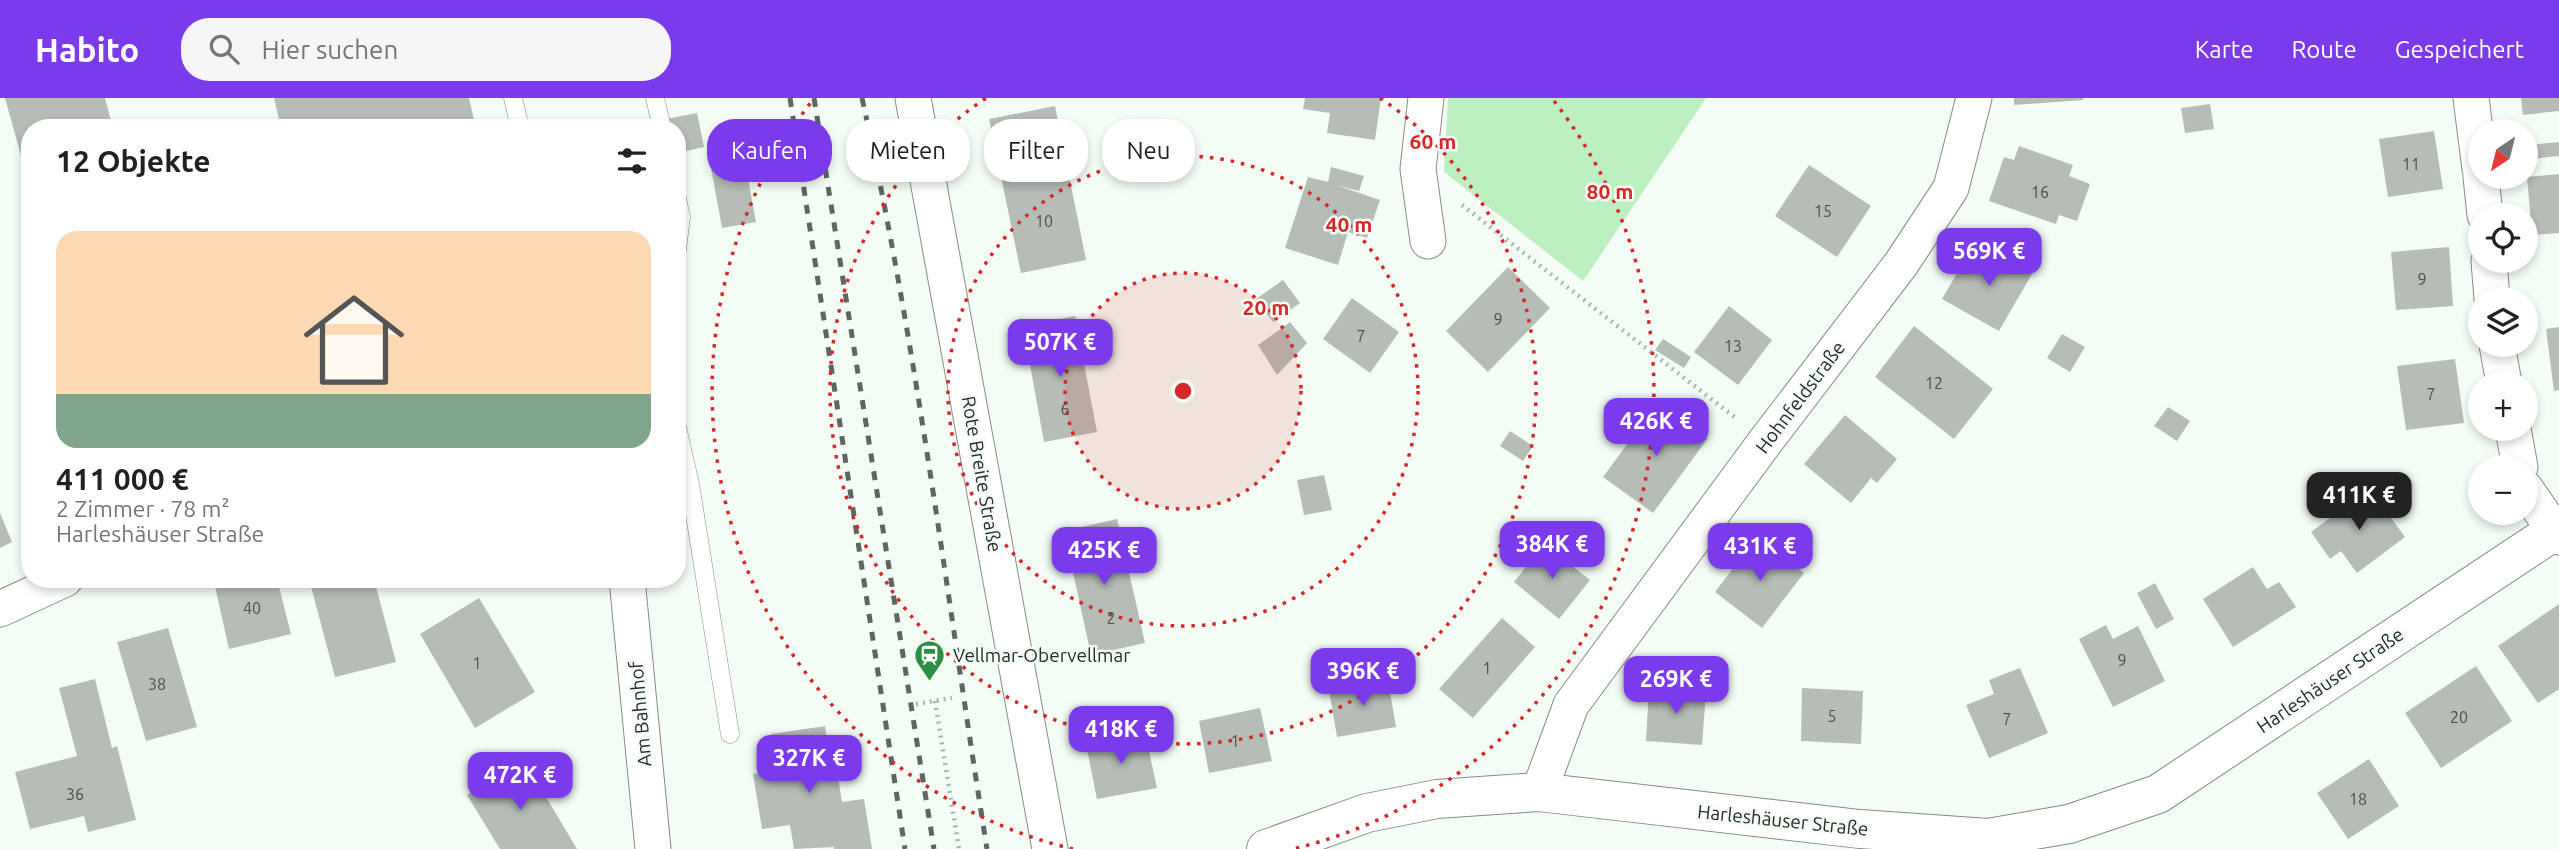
<!DOCTYPE html>
<html lang="de">
<meta charset="utf-8">
<style>
:root{--surface:#fff;--page:#f6f6f6;--text:#202124;--muted:#757577;--accent:#7c3aed}
body{margin:0;font-family:Ubuntu,sans-serif;background:var(--page);color:var(--text);height:100vh;display:flex;flex-direction:column;font-size:26px;white-space:nowrap}
*{box-sizing:border-box;margin:0}
p{font-size:23px;color:var(--muted)}
.icon{flex:none;width:38px;height:38px;fill:none;stroke:currentColor;stroke-width:2;stroke-linecap:round;stroke-linejoin:round}
.map{position:relative;flex:1;overflow:hidden}
.details{position:absolute;left:21px;top:21px;width:665px;height:469px;display:flex;flex-direction:column;background:var(--surface);border-radius:28px;box-shadow:0 4px 10px #0003}
.details>*{flex:none}
.guide{position:absolute;left:707px;top:21px;width:665px;height:63px;display:flex;gap:14px}
.needle{width:46px;rotate:215deg}
.fabs{position:absolute;left:2468px;top:21px;display:grid;gap:14px}
.fabs a{display:grid;place-items:center;width:70px;height:70px;border-radius:50%;background:var(--surface);box-shadow:0 4px 10px #0003;font-size:35px}
.price{position:absolute;translate:-50% -60px;padding:0 16px;border-radius:14px;background:var(--accent);color:#fff;font-size:23px;line-height:46px;filter:drop-shadow(0 2px 4px #0008)}
.price::after{content:'';position:absolute;left:50%;top:42px;width:21px;height:16px;margin-left:-10px;background:inherit;clip-path:polygon(0 0,100% 0,50% 100%)}
.price.selected{background:#222;color:#fff}
ul{padding:0;list-style:none}
li{display:grid;align-content:center;gap:14px;height:371px;padding:0 35px}
li span{display:grid;place-items:center;height:217px;border-radius:21px;color:#555}
li>.icon{margin-inline-start:auto}
span .icon{width:126px;height:126px;fill:#fffc;stroke-width:1}
li b{font-size:30px}
h2{display:flex;justify-content:space-between;align-items:center;height:84px;padding:0 35px;font-size:30px}
.pill{padding:0 24px;border-radius:28px;background:var(--surface);box-shadow:0 4px 10px #0003;font-size:24px;line-height:63px}
.pill.selected{background:var(--accent);color:#fff}
header{display:flex;align-items:center;gap:42px;box-sizing:border-box;height:98px;padding:0 35px;background:var(--accent);color:#fff}
header strong{font-size:33px}
nav{display:flex;gap:38px;margin-inline-start:auto;font-size:24px}
.search{width:490px;height:63px;background:var(--page);display:flex;align-items:center;gap:18px;box-sizing:border-box;padding:0 24px;border-radius:28px;color:var(--muted);font-size:26px}
.map>svg:first-child{display:block}
</style>
<header>
<strong>Habito</strong>
<div class="search"><svg class="icon" aria-label="search" viewBox="0 0 24 24"><circle cx="10" cy="10" r="6"/><path d="M15 15l6 6"/></svg>Hier suchen</div>
<nav><a>Karte</a><a>Route</a><a>Gespeichert</a></nav>
</header>
<div class="map">
<svg width="2559" height="751" viewBox="0 0 2559 751">
<rect width="100%" height="100%" fill="#f4fdf5"/>
<path fill="#bcf0c1" d="M1448,0H1706L1583,183L1444,74Z"/>
<path fill="#b5bdb6" d="M5,0H105L113,30H30V63L23,65Z
M274,0H469L476,30H281Z
M1305,0H1381L1375,42L1327,35L1330,15L1303,11Z
M2014,0H2083V2L2014,7Z
M2521,0H2559V13L2523,17Z
M2210,6L2214,31L2185,35L2181,10Z
M1055,8L1086,162L1021,175L989,21Z
M697,15L704,49L677,55V30H668L666,21Z
M2434,33L2443,91L2388,99L2379,41Z
M2559,44V58L2530,61L2528,47Z
M2019,48L2073,67L2069,78L2090,86L2077,123L2059,117L2056,126L1989,103L2004,59L2014,62Z
M744,58L756,124L722,130L710,64Z
M1809,67L1871,108L1837,159L1775,118Z
M1331,69L1364,78L1359,93L1336,87L1380,102L1367,140L1348,134L1338,167L1285,150L1308,79L1328,84Z
M2559,76V135L2532,137L2527,79Z
M2449,149L2453,208L2396,212L2391,154Z
M1970,153L1999,169L2008,153L2036,169L1999,233L1942,201Z
M1508,169L1550,210L1488,274L1446,233Z
M1283,182L1300,205L1273,224L1256,201Z
M1352,200L1399,234L1370,275L1323,241Z
M1729,208L1772,242L1738,287L1694,254Z
M1075,218L1097,334L1044,344L1023,228Z
M1290,224L1307,245L1277,277L1258,247Z
M1914,228L1993,291L1954,341L1875,279Z
M2559,229V292L2554,293L2546,231Z
M2062,236L2085,249L2070,274L2047,260Z
M1663,241L1691,259L1684,270L1655,252Z
M2455,261L2464,325L2406,332L2397,268Z
M1658,304L1708,340L1653,415L1603,379Z
M2168,309L2190,323L2177,343L2154,328Z
M1845,317L1897,361L1877,385L1871,380L1851,405L1804,366Z
M1510,333L1533,348L1523,363L1500,348Z
M1324,377L1332,412L1304,417L1297,382Z
M2370,391L2405,439L2357,475L2341,453L2330,461L2311,434Z
M0,415L12,444L0,450Z
M1117,421L1145,545L1091,557L1064,433Z
M1757,439L1804,475L1762,530L1715,494Z
M1544,446L1590,482L1559,521L1514,484Z
M2253,469L2267,491L2279,484L2296,509L2233,549L2203,501Z
M225,481H277L291,536L229,551L214,484Z
M309,481H374L396,564L335,579Z
M2155,485L2174,521L2156,531L2137,495Z
M479,500L535,594L475,630L420,536Z
M2559,506V591L2538,605L2498,548Z
M1502,520L1535,549L1473,620L1439,591Z
M2106,527L2113,541L2138,528L2165,583L2113,609L2079,541Z
M168,530L197,629L146,643L117,544Z
M2476,568L2512,623L2441,670L2405,615Z
M2020,570L2048,635L1989,660L1966,607L1994,596L1989,582Z
M95,581L112,650L117,648L136,722L88,734L84,718L30,731L15,674L77,658L59,590Z
M1388,582L1396,629L1337,639L1329,592Z
M1649,589L1706,594L1702,647L1646,643Z
M1802,590L1863,593L1861,646L1801,643Z
M1260,610L1272,663L1209,675L1199,623Z
M825,628L832,679H838L842,704L864,701L872,751H834V749L794,751L790,727L762,731L753,676L777,672L771,636Z
M1145,635L1157,690L1097,701L1086,646Z
M2369,661L2399,708L2348,741L2317,695Z
M524,662L577,751H500L467,697Z"/>
<g fill="none" stroke-linecap="round" stroke-linejoin="round">
<defs>
<path id="service" d="M513,0L520,30
M655,0L662,30
M677,101L681,119L677,151
M677,329L690,386L730,636"/>
<path id="minor" d="M913,0L1050,751
M1426,0L1418,71L1428,143
M2471,0L2480,71
M2481,79L2485,117
M2489,163L2492,201
M2497,247L2504,285
M2513,331L2520,369
M2525,390L2559,439
M627,481L653,751
M0,511L65,481
M1539,694L1571,607L1765,344L1901,166L1951,90L1974,0"/>
<path id="secondary" d="M1266,751L1367,715L1437,701L1539,694L1860,731L1988,740L2069,726L2158,696L2559,430"/>
</defs>
<use href="#service" stroke="#848c85" stroke-width="19"/>
<use href="#minor" stroke="#848c85" stroke-width="37"/>
<use href="#secondary" stroke="#848c85" stroke-width="40"/>
<path stroke="#acb3ac" stroke-width="4.5" stroke-dasharray="2 5" stroke-linecap="butt" d="M1462,107L1737,321
M935,603L959,751
M916,606L952,600"/>
<use href="#service" stroke="#fff" stroke-width="18"/>
<use href="#minor" stroke="#fff" stroke-width="35"/>
<use href="#secondary" stroke="#fff" stroke-width="38"/>
<path stroke="#616561" stroke-width="5" stroke-dasharray="9 9" stroke-linecap="butt" d="M790,0L905,751
M814,0L934,751
M862,0C917,248 947,501 987,751"/>
</g>
<circle cx="1183" cy="293" r="118" fill="#d62828" fill-opacity=".12"/>
<g fill="none" stroke="#d62828" stroke-width="3.5" stroke-dasharray="3.5 7">
<circle cx="1183" cy="293" r="118"/>
<circle cx="1183" cy="293" r="235"/>
<path d="M1380 0A353 353 0 1 1 986 0"/>
<path d="M1073 751A471 471 0 0 1 812 3M1554 3A471 471 0 0 1 1293 751"/>
</g>
<defs>
<symbol id="station-pin" viewBox="-11 -11 22 30"><path d="M0 17L-7.5 6A9.5 9.5 0 1 1 7.5 6Z" fill="#2d8f42" stroke="#f4fdf5"/><path d="M-3-6H3Q5-6 5-4V2Q5 4 3 4L4.5 6H3L1.5 4h-3L-3 6H-4.5L-3 4Q-5 4-5 2V-4Q-5-6-3-6ZM-3.5-4v3h7v-3ZM-3.5 1v1.5H-2V1ZM2 1v1.5H3.5V1Z" fill="#fff"/></symbol>
</defs>
<g fill-rule="evenodd">
<use href="#station-pin" x="912" y="540" width="35" height="47"/>
</g>
<g text-anchor="middle" dominant-baseline="central" stroke-width="5" stroke-linejoin="round" paint-order="stroke">
<g font-size="16" fill="#4c504c">
<text x="2411" y="66">11</text>
<text x="2040" y="94">16</text>
<text x="1823" y="113">15</text>
<text x="1044" y="123">10</text>
<text x="2422" y="181">9</text>
<text x="1498" y="221">9</text>
<text x="1361" y="238">7</text>
<text x="1733" y="248">13</text>
<text x="1934" y="285">12</text>
<text x="2431" y="296">7</text>
<text x="1065" y="311">6</text>
<text x="252" y="510">40</text>
<text x="1111" y="520">2</text>
<text x="2122" y="562">9</text>
<text x="477" y="565">1</text>
<text x="1487" y="570">1</text>
<text x="157" y="586">38</text>
<text x="1832" y="618">5</text>
<text x="2459" y="619">20</text>
<text x="2007" y="621">7</text>
<text x="1235" y="643">1</text>
<text x="75" y="696">36</text>
<text x="2358" y="701">18</text>
</g>
<g font-size="19" fill="#292c29" stroke="#f4fdf5">
<text transform="translate(1800 299) rotate(-53)">Hohnfeldstraße</text>
<text transform="translate(982 376) rotate(80)">Rote Breite Straße</text>
<text transform="translate(2330 582) rotate(-34)">Harleshäuser Straße</text>
<text transform="translate(640 616) rotate(-95)">Am Bahnhof</text>
<text transform="translate(1783 722) rotate(6)">Harleshäuser Straße</text>
</g>
<g font-size="19" fill="#292c29" stroke="#f4fdf5" text-anchor="start">
<text x="953" y="557">Vellmar-Obervellmar</text>
</g>
</g>
<circle cx="1183" cy="293" r="10" fill="#d62828" stroke="#f4fdf5" stroke-width="3.5"/>
<g font-size="21" text-anchor="middle" font-weight="bold" fill="#d62828" stroke="#f4fdf5" stroke-width="5" stroke-linejoin="round" paint-order="stroke">
<text x="1433" y="51">60 m</text>
<text x="1610" y="101">80 m</text>
<text x="1349" y="134">40 m</text>
<text x="1266" y="217">20 m</text>
</g>
</svg>
<div class="fabs">
<a><svg class="needle" viewBox="-14 -14 28 28"><path d="M0-13l5 13h-10z" fill="#e53935"/><path d="M0 13l5-13h-10z" fill="#757577"/></svg></a>
<a><svg class="icon" aria-label="locate" viewBox="0 0 24 24"><circle cx="12" cy="12" r="6"/><path d="M12 2v4M12 18v4M2 12h4M18 12h4"/></svg></a>
<a><svg class="icon" aria-label="layers" viewBox="0 0 24 24"><path d="M12 4l9 5-9 5-9-5zM3 14l9 5 9-5"/></svg></a>
<a>+</a>
<a>−</a>
</div>
<b class="price" style="left:1989px;top:190px">569K €</b>
<b class="price" style="left:1060px;top:281px">507K €</b>
<b class="price" style="left:1656px;top:360px">426K €</b>
<b class="price selected" style="left:2359px;top:434px">411K €</b>
<b class="price" style="left:1552px;top:483px">384K €</b>
<b class="price" style="left:1760px;top:485px">431K €</b>
<b class="price" style="left:1104px;top:489px">425K €</b>
<b class="price" style="left:1363px;top:610px">396K €</b>
<b class="price" style="left:1676px;top:618px">269K €</b>
<b class="price" style="left:1121px;top:668px">418K €</b>
<b class="price" style="left:809px;top:697px">327K €</b>
<b class="price" style="left:520px;top:714px">472K €</b>
<div class="guide">
<a class="pill selected">Kaufen</a>
<a class="pill">Mieten</a>
<a class="pill">Filter</a>
<a class="pill">Neu</a>
</div>
<section class="details">
<h2>12 Objekte<svg class="icon" aria-label="filters" viewBox="0 0 24 24"><path d="M4 7h16M4 17h16"/><circle cx="9" cy="7" r="2"/><circle cx="15" cy="17" r="2"/></svg></h2>
<ul>
<li><span style="background:linear-gradient(#ffd9b3 75%,#7fa58c 0)"><svg class="icon" aria-label="home" viewBox="0 0 24 24"><path d="M3 11l9-7 9 7M6 9v11h12V9"/></svg></span><div><b>411 000 €</b><p>2 Zimmer · 78 m²</p><p>Harleshäuser Straße</p></div></li>
</ul>
</section>
</div>
